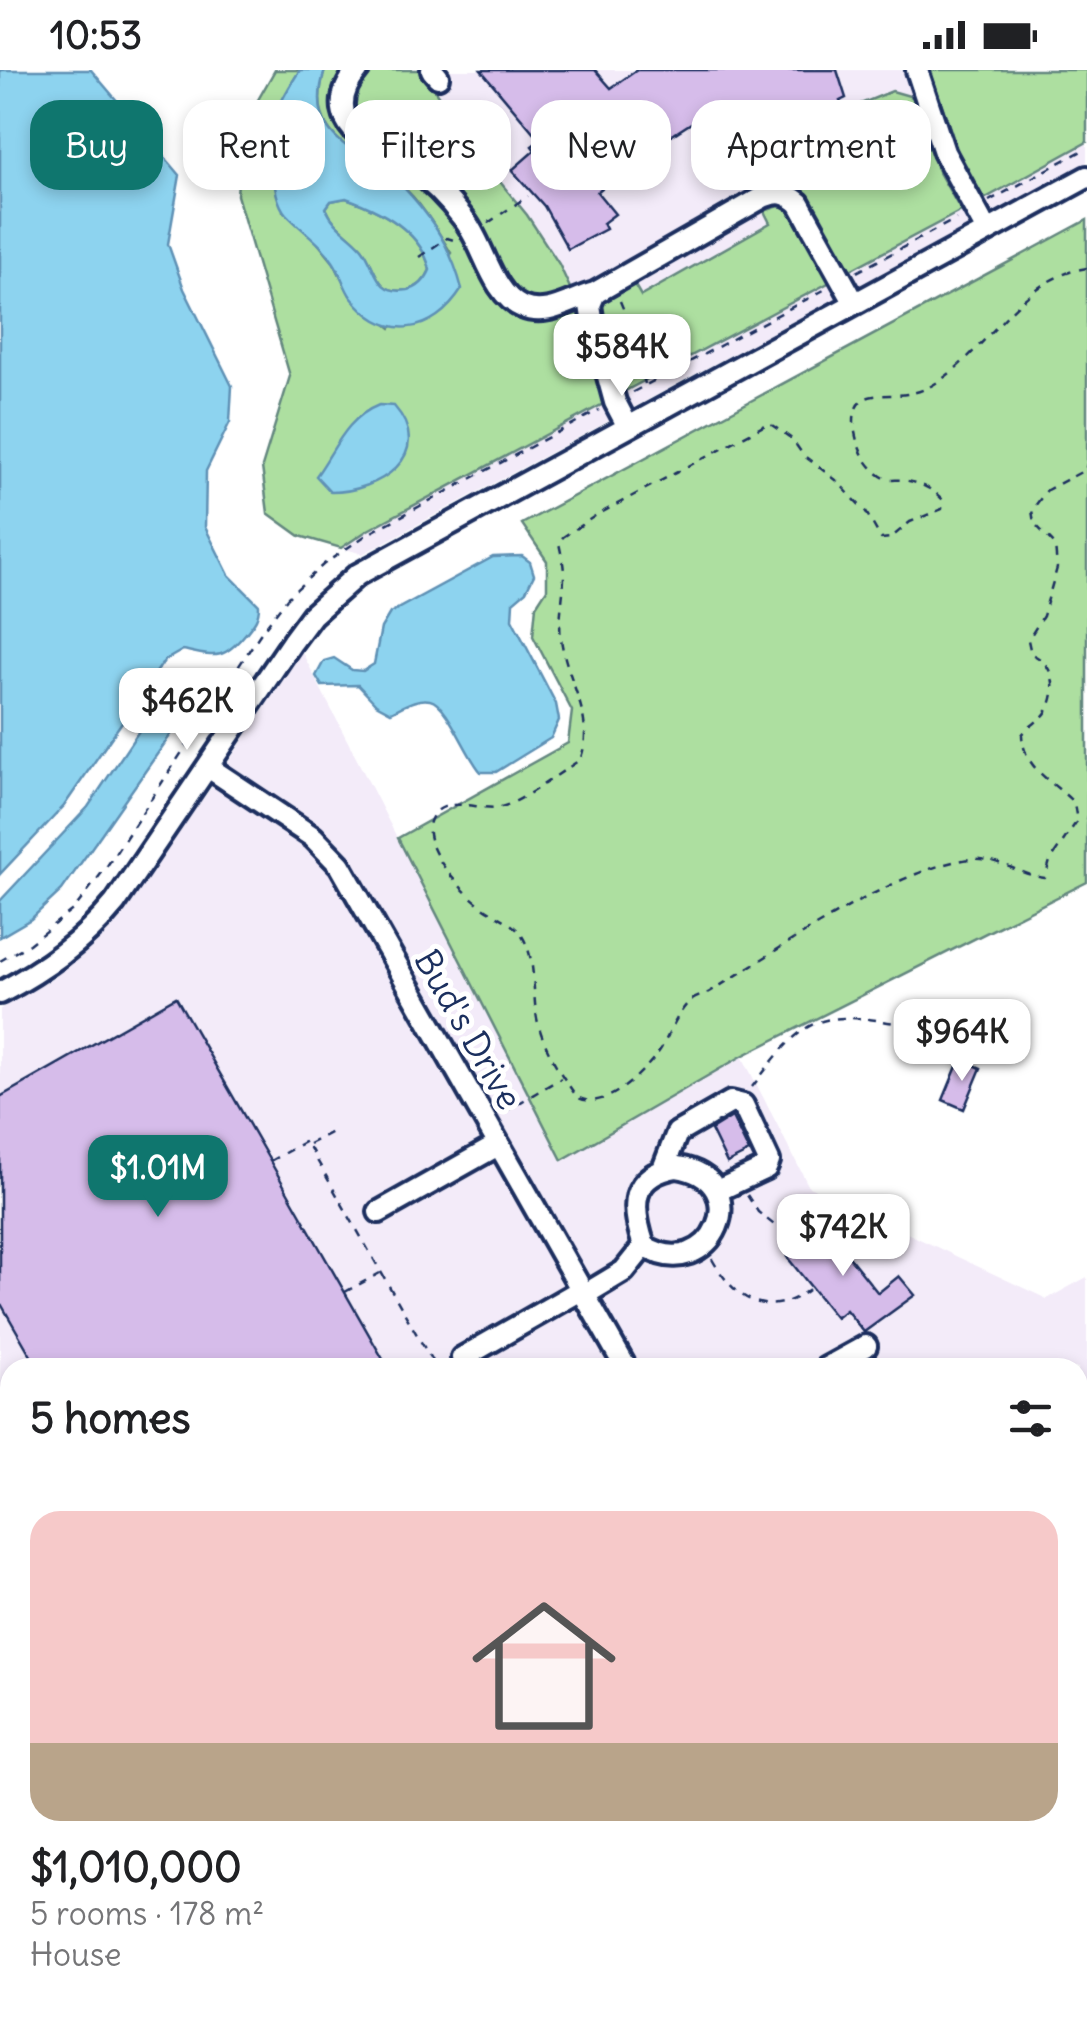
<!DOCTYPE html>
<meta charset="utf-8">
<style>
:root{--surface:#fff;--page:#f6f6f6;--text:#202124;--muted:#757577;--line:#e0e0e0;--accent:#0f766e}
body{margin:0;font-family:Delius,sans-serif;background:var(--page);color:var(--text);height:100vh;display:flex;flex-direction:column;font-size:38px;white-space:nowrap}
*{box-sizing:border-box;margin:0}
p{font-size:32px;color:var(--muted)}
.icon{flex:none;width:55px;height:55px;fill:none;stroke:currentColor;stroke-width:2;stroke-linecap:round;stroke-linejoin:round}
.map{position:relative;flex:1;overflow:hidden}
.panel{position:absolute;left:0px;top:1288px;width:1088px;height:672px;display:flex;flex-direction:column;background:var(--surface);border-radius:30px 30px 0 0;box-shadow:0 5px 15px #0003}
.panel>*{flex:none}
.top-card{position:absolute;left:30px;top:30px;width:1028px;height:90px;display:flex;gap:20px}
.price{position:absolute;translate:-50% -85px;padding:0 22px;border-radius:20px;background:#fff;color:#222;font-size:32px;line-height:65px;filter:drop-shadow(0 2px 5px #0008)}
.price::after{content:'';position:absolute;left:50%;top:60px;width:30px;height:22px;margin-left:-15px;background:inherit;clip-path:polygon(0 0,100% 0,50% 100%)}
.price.active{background:var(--accent);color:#fff}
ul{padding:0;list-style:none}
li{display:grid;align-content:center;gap:20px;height:530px;padding:0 30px}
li+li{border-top:2px solid var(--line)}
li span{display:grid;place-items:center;height:310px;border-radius:30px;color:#555}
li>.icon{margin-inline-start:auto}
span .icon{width:180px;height:180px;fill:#fffc;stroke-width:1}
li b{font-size:42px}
h2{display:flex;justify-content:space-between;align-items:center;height:120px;padding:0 30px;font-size:42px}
.pill{padding:0 35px;border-radius:30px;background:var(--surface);box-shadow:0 5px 15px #0003;font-size:35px;line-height:90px}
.pill.active{background:var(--accent);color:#fff}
.status{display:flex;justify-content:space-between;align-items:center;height:70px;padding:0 50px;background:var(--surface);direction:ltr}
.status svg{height:28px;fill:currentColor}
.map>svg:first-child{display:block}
</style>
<div class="status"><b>10:53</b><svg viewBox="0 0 49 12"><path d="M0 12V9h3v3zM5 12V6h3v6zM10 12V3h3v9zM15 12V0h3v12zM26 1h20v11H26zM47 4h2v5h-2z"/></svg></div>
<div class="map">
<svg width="1087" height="1958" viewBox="0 0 1087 1958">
<rect width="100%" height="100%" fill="#fff"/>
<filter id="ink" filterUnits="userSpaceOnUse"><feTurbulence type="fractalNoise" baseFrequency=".01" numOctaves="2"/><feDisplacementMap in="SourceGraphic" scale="20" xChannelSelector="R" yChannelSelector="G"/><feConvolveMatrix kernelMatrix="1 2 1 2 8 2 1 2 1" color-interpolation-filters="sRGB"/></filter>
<g filter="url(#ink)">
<path fill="#f3ebf9" d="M275,0H1087V92L363,484L300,466L268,443L262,397L290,306L237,125L242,58Z
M302,582L562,1090L742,986L809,1117L1047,1229L1087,1207V1958H985L981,1950H1078V1298L638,1297L346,781L322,757L227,694Z
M213,715L311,780L333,804L614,1297L10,1298V1950H944L948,1958H7L0,1946V939L54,908L108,859Z"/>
<path fill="#addfa0" stroke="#64877f" stroke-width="2.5" d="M275,0H300L292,13L283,141L312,166L334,193L350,225L391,258L451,183C436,158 421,132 399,113C358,78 303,70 325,0H421L479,86L527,145L559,194L580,240L603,334L368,460L341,478L300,466L268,443L262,397L290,306L237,125L242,58Z
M930,0H1087V72L984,129L960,88Z
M892,21L913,27L937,99L961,141L850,200L806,125L784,111L757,120L736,85Z
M346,128C380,140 422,161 430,200C426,210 418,218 408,220C374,226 377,197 362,178C350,164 333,156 326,138L331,131Z
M785,134L795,143L832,211L625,321L599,239L601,231L634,214L641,226L770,153L764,141Z
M1087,150V812L742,986L562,1090L398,768L568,673L572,641L533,566L536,536L547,519V491L522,454Z"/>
<path fill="#8dd3ef" stroke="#5f91b5" stroke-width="2.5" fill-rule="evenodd" d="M0,0H91L180,105L168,174L184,219L232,316L230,352L206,401L205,457L229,505L259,535C259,548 254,553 246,563C223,591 216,587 183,580L164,591L64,736L0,804Z
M300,0H325C301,75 366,78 404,118C432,147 452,180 462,219C433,265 386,272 351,227C344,217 341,204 334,193C322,173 302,161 286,144C269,125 270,64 278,40C283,26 292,12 300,0ZM346,128C380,140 422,162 430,200C426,210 418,218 408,220C374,226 377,197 362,178C350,164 333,156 326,138L331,131Z
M379,335L394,336C437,385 378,422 331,422L316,406C336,378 346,348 379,335Z
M522,486L530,492L534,505L526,521L513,532L512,549L556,634L559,650L551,668L496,702H481C467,687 447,633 430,630C417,627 402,637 391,642L376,634L358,615L322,616L316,606L324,591L334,588L352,600L363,601L374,594L381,558L390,543L493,487Z
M184,603H192L200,611V623L62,820L31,849L0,867V831L88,737L175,607Z"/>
<path fill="#d6bcea" stroke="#1b2f5e" stroke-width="2.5" d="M481,0H595L611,18L637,0H837L846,28L840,31L843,37L789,56L788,51L739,78L716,37L646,82L597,122L615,144L603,153L606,159L568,179L544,136L512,100L535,80L532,76L540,70Z
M176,927L270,1091L388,1298H38L0,1232V1027Z
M960,989L981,998L964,1039L943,1030Z
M732,1047L749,1082L727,1093L711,1060Z
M806,1153L816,1166L826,1158L878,1223L899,1206L915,1225L864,1262L846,1240L836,1248L787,1187L795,1181L786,1170Z"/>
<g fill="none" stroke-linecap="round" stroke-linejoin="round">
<defs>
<path id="minor" d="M358,0C346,14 338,31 346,49C357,73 394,84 414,99C432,112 449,130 463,148C484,173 491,223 522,237C547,248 571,229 595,223
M432,0L438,7
M917,0L944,82L987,161
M627,355L615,332L592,248L590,235L595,223L763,127C779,121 786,122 799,133L854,232
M208,697L313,767L340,795L626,1298
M0,923C45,899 82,873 115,833L292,572L312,545L357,505L1087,107
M677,1097C759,1109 712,1218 644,1176C631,1137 629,1105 677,1097Z
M663,1099L677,1063L731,1032L743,1035L769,1091L766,1098L717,1121
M379,1142L498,1075
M584,1225L624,1201L644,1176
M462,1288L581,1220
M826,1298L866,1276
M0,1604L10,1598
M0,1854L10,1872
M1079,1887L1087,1901
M55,1950L60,1958
M962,1950L966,1958"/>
</defs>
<use href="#minor" stroke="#1b2f5e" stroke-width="28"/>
<path stroke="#1b2f5e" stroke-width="2.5" stroke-dasharray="8 8" stroke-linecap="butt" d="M989,131L1087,78
M488,153L528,126
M419,187L447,168L454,170
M1087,198C1022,207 991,275 942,309C931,317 920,322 907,324C885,328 854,317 854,351C854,372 866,400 887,409C892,411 897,409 902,410C918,412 932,418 943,430L942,439L910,452L891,468L881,469L866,442L836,410L803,385L792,369L769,353L595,446L563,467L559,473C561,483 564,494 564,504C564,529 557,551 562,575C569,614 596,651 580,690C562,701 520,733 501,737C481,741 451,726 435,743C412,768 458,817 477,832C490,844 509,849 520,863C538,888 531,925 538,953C545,980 561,1005 577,1027C604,1042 638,1007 655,987C668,971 673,949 688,933C693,928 701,926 708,923C776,882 894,798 970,789C995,786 1020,805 1045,808L1050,791L1077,751L1074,733C1052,710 1024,700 1022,665C1029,655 1041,651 1047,641C1059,620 1054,593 1031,584L1028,570L1043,546L1057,498L1055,475L1034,453L1032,440L1047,420L1085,400L1087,394
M857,202L956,149
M620,231L632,260L645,314
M633,322L824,220
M0,891L29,874L75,838L107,796L260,564L288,527L324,494L368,464L599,340
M752,1017C770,995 794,958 822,951C850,943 891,952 918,958
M504,1042L561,1008
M309,1074L332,1062
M270,1091L306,1071L436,1298
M747,1125L758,1142L789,1167
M712,1189C736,1232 770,1251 812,1217
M345,1222L380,1203
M0,1490L10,1508
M79,1950L84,1958
M780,1950L787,1958
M789,1950L802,1953L823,1950
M827,1950L831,1954L829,1958
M935,1950L940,1958"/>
<use href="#minor" stroke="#fff" stroke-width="20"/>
</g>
</g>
<g text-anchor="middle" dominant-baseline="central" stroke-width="10" stroke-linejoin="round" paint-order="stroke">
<g font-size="35" fill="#1b2f5e" stroke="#fff">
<text transform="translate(469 959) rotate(60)">Bud's Drive</text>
</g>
</g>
</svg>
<b class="price" style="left:622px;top:329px">$584K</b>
<b class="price" style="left:187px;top:683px">$462K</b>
<b class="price" style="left:962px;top:1014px">$964K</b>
<b class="price active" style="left:158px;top:1150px">$1.01M</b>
<b class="price" style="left:843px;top:1209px">$742K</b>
<div class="top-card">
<a class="pill active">Buy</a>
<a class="pill">Rent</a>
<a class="pill">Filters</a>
<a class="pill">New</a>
<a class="pill">Apartment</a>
</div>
<section class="panel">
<h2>5 homes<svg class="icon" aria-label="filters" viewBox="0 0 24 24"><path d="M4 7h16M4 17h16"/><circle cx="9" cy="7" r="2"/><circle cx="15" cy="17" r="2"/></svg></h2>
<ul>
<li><span style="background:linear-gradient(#f6c9c9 75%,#b9a48a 0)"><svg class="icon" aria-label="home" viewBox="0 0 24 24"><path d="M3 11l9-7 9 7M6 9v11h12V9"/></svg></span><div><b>$1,010,000</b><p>5 rooms · 178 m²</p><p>House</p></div></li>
</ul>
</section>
</div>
